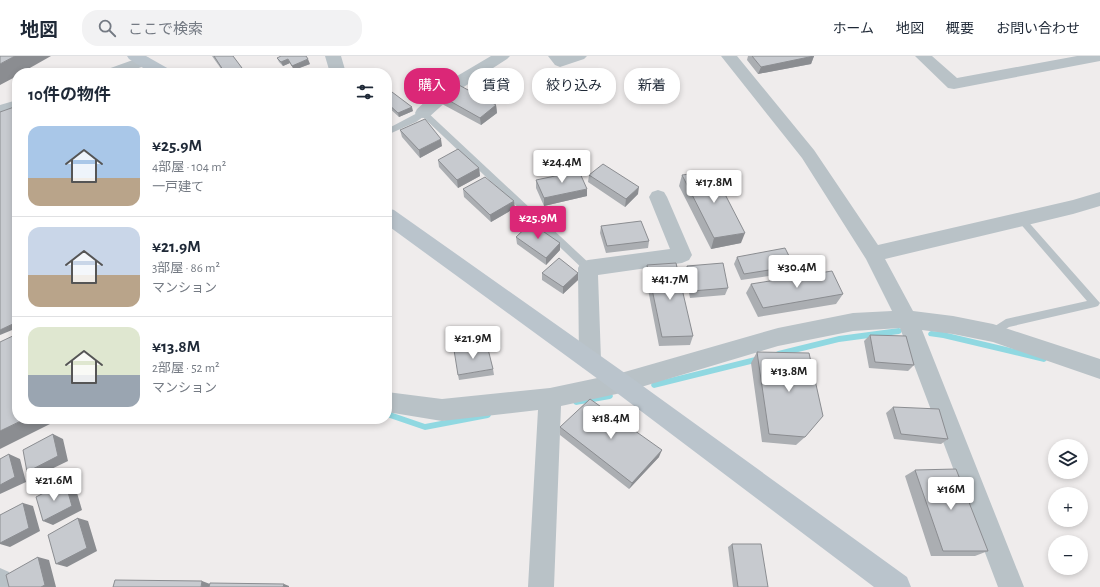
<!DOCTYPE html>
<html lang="ja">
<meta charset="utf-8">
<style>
:root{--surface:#fff;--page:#f2f2f3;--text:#1f2937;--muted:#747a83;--line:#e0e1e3;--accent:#db2777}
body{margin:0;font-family:"Alegreya Sans","Noto Sans JP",sans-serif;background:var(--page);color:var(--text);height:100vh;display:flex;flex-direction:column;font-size:15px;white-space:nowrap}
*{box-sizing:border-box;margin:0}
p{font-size:13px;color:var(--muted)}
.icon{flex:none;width:22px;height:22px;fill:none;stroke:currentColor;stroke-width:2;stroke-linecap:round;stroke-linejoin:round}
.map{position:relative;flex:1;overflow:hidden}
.side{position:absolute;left:12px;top:12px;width:380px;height:356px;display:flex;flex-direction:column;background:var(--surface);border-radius:16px;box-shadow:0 2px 6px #0003}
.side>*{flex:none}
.hud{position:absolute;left:404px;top:12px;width:380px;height:36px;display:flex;gap:8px}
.buttons{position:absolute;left:1048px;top:383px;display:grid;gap:8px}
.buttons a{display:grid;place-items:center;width:40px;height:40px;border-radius:50%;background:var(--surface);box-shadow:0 2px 6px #0003;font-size:20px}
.price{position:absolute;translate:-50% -34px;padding:0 9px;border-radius:4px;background:#fff;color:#222;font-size:13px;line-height:26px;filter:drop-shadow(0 1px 2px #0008)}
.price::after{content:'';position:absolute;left:50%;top:24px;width:12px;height:9px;margin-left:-6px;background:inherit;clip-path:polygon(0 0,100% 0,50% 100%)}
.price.selected{background:var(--accent);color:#fff}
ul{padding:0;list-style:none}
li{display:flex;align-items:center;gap:12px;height:100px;padding:0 16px}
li+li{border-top:1px solid var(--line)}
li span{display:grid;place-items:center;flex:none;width:112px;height:80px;border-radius:12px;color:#555}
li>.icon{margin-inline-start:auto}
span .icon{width:48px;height:48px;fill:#fffc;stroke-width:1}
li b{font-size:17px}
h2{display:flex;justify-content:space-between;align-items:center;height:48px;padding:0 16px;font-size:17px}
.chip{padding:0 14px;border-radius:16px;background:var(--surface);box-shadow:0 2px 6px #0003;font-size:14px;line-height:36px}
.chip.selected{background:var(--accent);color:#fff}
header{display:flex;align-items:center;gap:24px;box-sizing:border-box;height:56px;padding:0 20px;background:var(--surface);border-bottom:1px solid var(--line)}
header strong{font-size:19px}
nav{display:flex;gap:22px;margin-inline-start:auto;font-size:14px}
.search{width:280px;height:36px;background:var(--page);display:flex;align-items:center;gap:10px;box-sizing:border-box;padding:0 14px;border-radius:16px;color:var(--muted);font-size:15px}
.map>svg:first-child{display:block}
</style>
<header>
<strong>地図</strong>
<div class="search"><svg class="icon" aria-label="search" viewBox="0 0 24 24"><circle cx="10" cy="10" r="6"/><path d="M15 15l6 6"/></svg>ここで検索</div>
<nav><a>ホーム</a><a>地図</a><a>概要</a><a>お問い合わせ</a></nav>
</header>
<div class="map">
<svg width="1100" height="531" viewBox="0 0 1100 531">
<rect width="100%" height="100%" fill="#efecec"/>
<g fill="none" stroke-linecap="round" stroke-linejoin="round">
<path fill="#90d8e1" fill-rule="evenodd" d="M899,272L901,273L902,275L901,277L899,278L839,286L778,301L776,300L775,298L776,296L778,295L839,280Z
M931,275L943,276L1044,300L1046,301L1047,303L1046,305L1044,306L943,282L929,280L928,278L929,276Z
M759,300L761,301L762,303L761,305L759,306L654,332L652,331L651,329L652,327L654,326Z
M610,337L612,338L613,340L612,342L610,343L576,349L574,348L573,346L574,344L576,343Z
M387,355L425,368L488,356L490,357L491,359L490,361L488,362L425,374L387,361Z"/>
<path fill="#b9c2c7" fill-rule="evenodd" d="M423,54L426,55L591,209L593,212L591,215H585L423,61L416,66L387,79V73Z
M1021,160L1024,161L1100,247L1098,250L1095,251L1009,271L993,281L989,280L988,277L989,274L1006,263L1087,245L1018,165L1017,163Z"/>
<path fill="#b9c2c7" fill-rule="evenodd" d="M144,0L149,2L152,5L149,8L126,17H103L105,14Z
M325,0H341L346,17H330Z
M491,0H510L507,3L459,34L429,61L423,62L417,61L415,57L417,53L447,26Z
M548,0H587L584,3L560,11L555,9Z
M721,0H737L814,94L878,189L1073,144L1100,136V150L1073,158L885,203L913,255L953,260L993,268L1100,303V323L993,286L953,278L922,274L1024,531H998L900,272L853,275L778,290L621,337L561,350L554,531H528L538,354L442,365L387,356V336L442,343L550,332L621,317L778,272L853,257L892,255L866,203L802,102Z
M915,0H932L957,22L1077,0H1100V5L954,33L948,32Z
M17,44V55L0,60V49Z
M658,134L664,136L667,141L692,199L689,204L682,207L598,219L601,304L598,311L590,314L582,311L579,304L578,212L581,206L588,204L670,193L649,141L652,136Z
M0,512L9,516L14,531H0Z"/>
<path fill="#bac4cc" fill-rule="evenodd" d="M127,0H146L169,13L171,17H151L129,3Z
M387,152L394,154L629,320L907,521L911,531H874L613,334L387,169Z"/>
</g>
<path fill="#abaeb2" d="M212,0H233L242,12L244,17H224Z
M748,0H814L811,8L758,18L747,4Z
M277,2L310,8L294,14L290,7L283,10L279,6Z
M387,39L413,55L399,61L387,50Z
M441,40L496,49L497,57L481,69L442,48Z
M400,74L442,90L420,102L402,81Z
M438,104L479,112L480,120L458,132L439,111Z
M589,119L638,138L625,151L588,126Z
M682,119L741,187L711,193L679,130Z
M536,124L587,140L544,150L536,132Z
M463,133L515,152L491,166L464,141Z
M601,170L649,185L648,192L606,197L600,177Z
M516,181L560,187V194L546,209L517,188Z
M737,201L794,210L790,217L741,224L734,208Z
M647,209L693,280L690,289L659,290L645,218Z
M687,210L728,232L725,239L690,242L685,217Z
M542,217H578V224L563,238L542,224Z
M751,228L843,238L836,248L758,261L746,237Z
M870,279L914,309L908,315L869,312L864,285Z
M757,296L805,381L796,389L762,386L751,307Z
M493,313L494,319L459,324L458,319Z
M893,351L948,383L941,388L894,383L886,357Z
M560,371L659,401L629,433L560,379Z
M915,414L988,495L975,500H931L905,420Z
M732,488L768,531H733L728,491Z"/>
<path fill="#8b8d91" d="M15,0H51L21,17H17V20L0,29V8Z
M814,0L811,8L758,18L761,11Z
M288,3L290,7L283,10L281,6Z
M308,3L310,8L294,14L292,10Z
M242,12L244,17H229Z
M496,49L497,57L481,69L480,62Z
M412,51L413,55L399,61L398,57Z
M441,83L442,90L420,102L419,94Z
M479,112L480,120L458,132L457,124Z
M639,131L638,138L625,151L626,143Z
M587,133V140L544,150V142Z
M514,145L515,152L491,166L490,159Z
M745,177L741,187L711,193L714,182Z
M560,187V194L546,209V202Z
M578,217V224L563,238V231Z
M387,249L392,276H387Z
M17,266V272L0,279V274Z
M25,363H60L0,393V375Z
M53,378L63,383L68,405L37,420L27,416Z
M662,394L659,401L629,433L632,427Z
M9,398L20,403L26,426L0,438V429Z
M65,426L75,430L82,454L53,469L43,465Z
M23,447L33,450L40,475L10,491L0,488V487Z
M78,462L88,465L97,495L67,511L56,508Z
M38,501L49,504L56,531H41Z
M202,525L210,528L209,531H201Z
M284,528L289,530V531H283Z"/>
<path fill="#c7cacf" stroke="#8b8d91" d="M0,0H15L0,8Z
M214,0H233L242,12L229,17H225Z
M281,0H306L308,3L292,10L288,3L281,6L277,2Z
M752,0H814L761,11Z
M457,28L496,49L480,62L441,40Z
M392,36L412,51L398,57L387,47V39Z
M17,50V266L0,274V56Z
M425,63L441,83L419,94L400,74Z
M458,93L479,112L457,124L438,104Z
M603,108L639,131L626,143L589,119Z
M579,115L587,133L544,142L536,124Z
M713,115L745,177L714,182L682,119Z
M485,121L514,145L490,159L463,133Z
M641,165L649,185L607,190L601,170Z
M531,167L560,187L546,202L516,181Z
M785,192L794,210L744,218L737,201Z
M559,202L578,217L563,231L542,217Z
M676,207L693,280L662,281L647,209Z
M723,207L728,232L692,235L687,210Z
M832,215L843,238L763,252L751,228Z
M387,257L389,269L387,270Z
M17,278V363H25L0,375V286Z
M870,279L906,280L914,309L875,306Z
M487,289L493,313L458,319L454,294Z
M757,296L809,297L823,360L805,381L769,378Z
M590,343L662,394L632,427L560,371Z
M893,351L939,353L948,383L901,378Z
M53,378L58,400L27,416L23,394Z
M9,398L15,421L0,429V403Z
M956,413L988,495H943L915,414Z
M65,426L72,450L43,465L36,441Z
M23,447L29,472L0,487V459Z
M78,462L87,492L56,508L48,479Z
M732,488H761L768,531H738Z
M38,501L45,529L41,531H9L6,519Z
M115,524L202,525L201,531H113Z
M210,527L284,528L283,531H209Z"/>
</svg>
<div class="buttons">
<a><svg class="icon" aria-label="layers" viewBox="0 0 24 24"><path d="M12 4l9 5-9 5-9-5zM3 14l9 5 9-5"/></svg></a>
<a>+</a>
<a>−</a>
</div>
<b class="price" style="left:562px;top:128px">¥24.4M</b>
<b class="price" style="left:714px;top:148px">¥17.8M</b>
<b class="price selected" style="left:538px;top:184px">¥25.9M</b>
<b class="price" style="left:797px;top:233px">¥30.4M</b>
<b class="price" style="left:670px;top:245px">¥41.7M</b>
<b class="price" style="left:473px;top:304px">¥21.9M</b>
<b class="price" style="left:789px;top:337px">¥13.8M</b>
<b class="price" style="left:611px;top:384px">¥18.4M</b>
<b class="price" style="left:54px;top:446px">¥21.6M</b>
<b class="price" style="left:951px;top:455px">¥16M</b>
<div class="hud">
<a class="chip selected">購入</a>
<a class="chip">賃貸</a>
<a class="chip">絞り込み</a>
<a class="chip">新着</a>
</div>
<section class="side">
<h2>10件の物件<svg class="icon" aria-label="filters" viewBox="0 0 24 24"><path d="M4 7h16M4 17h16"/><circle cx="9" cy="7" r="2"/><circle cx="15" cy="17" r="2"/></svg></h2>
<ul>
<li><span style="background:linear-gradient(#a9c7e8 65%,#b9a48a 0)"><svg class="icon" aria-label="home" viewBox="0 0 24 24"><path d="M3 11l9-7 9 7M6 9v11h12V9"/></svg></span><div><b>¥25.9M</b><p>4部屋 · 104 m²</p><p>一戸建て</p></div></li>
<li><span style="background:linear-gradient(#c9d6e8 60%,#b9a48a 0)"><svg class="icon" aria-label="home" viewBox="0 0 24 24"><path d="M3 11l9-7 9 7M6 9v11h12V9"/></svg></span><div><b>¥21.9M</b><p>3部屋 · 86 m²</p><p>マンション</p></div></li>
<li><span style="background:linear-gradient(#dfe7d0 60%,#9aa5b1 0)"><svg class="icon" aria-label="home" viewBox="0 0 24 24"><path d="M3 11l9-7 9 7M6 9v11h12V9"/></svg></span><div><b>¥13.8M</b><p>2部屋 · 52 m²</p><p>マンション</p></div></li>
</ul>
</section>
</div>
